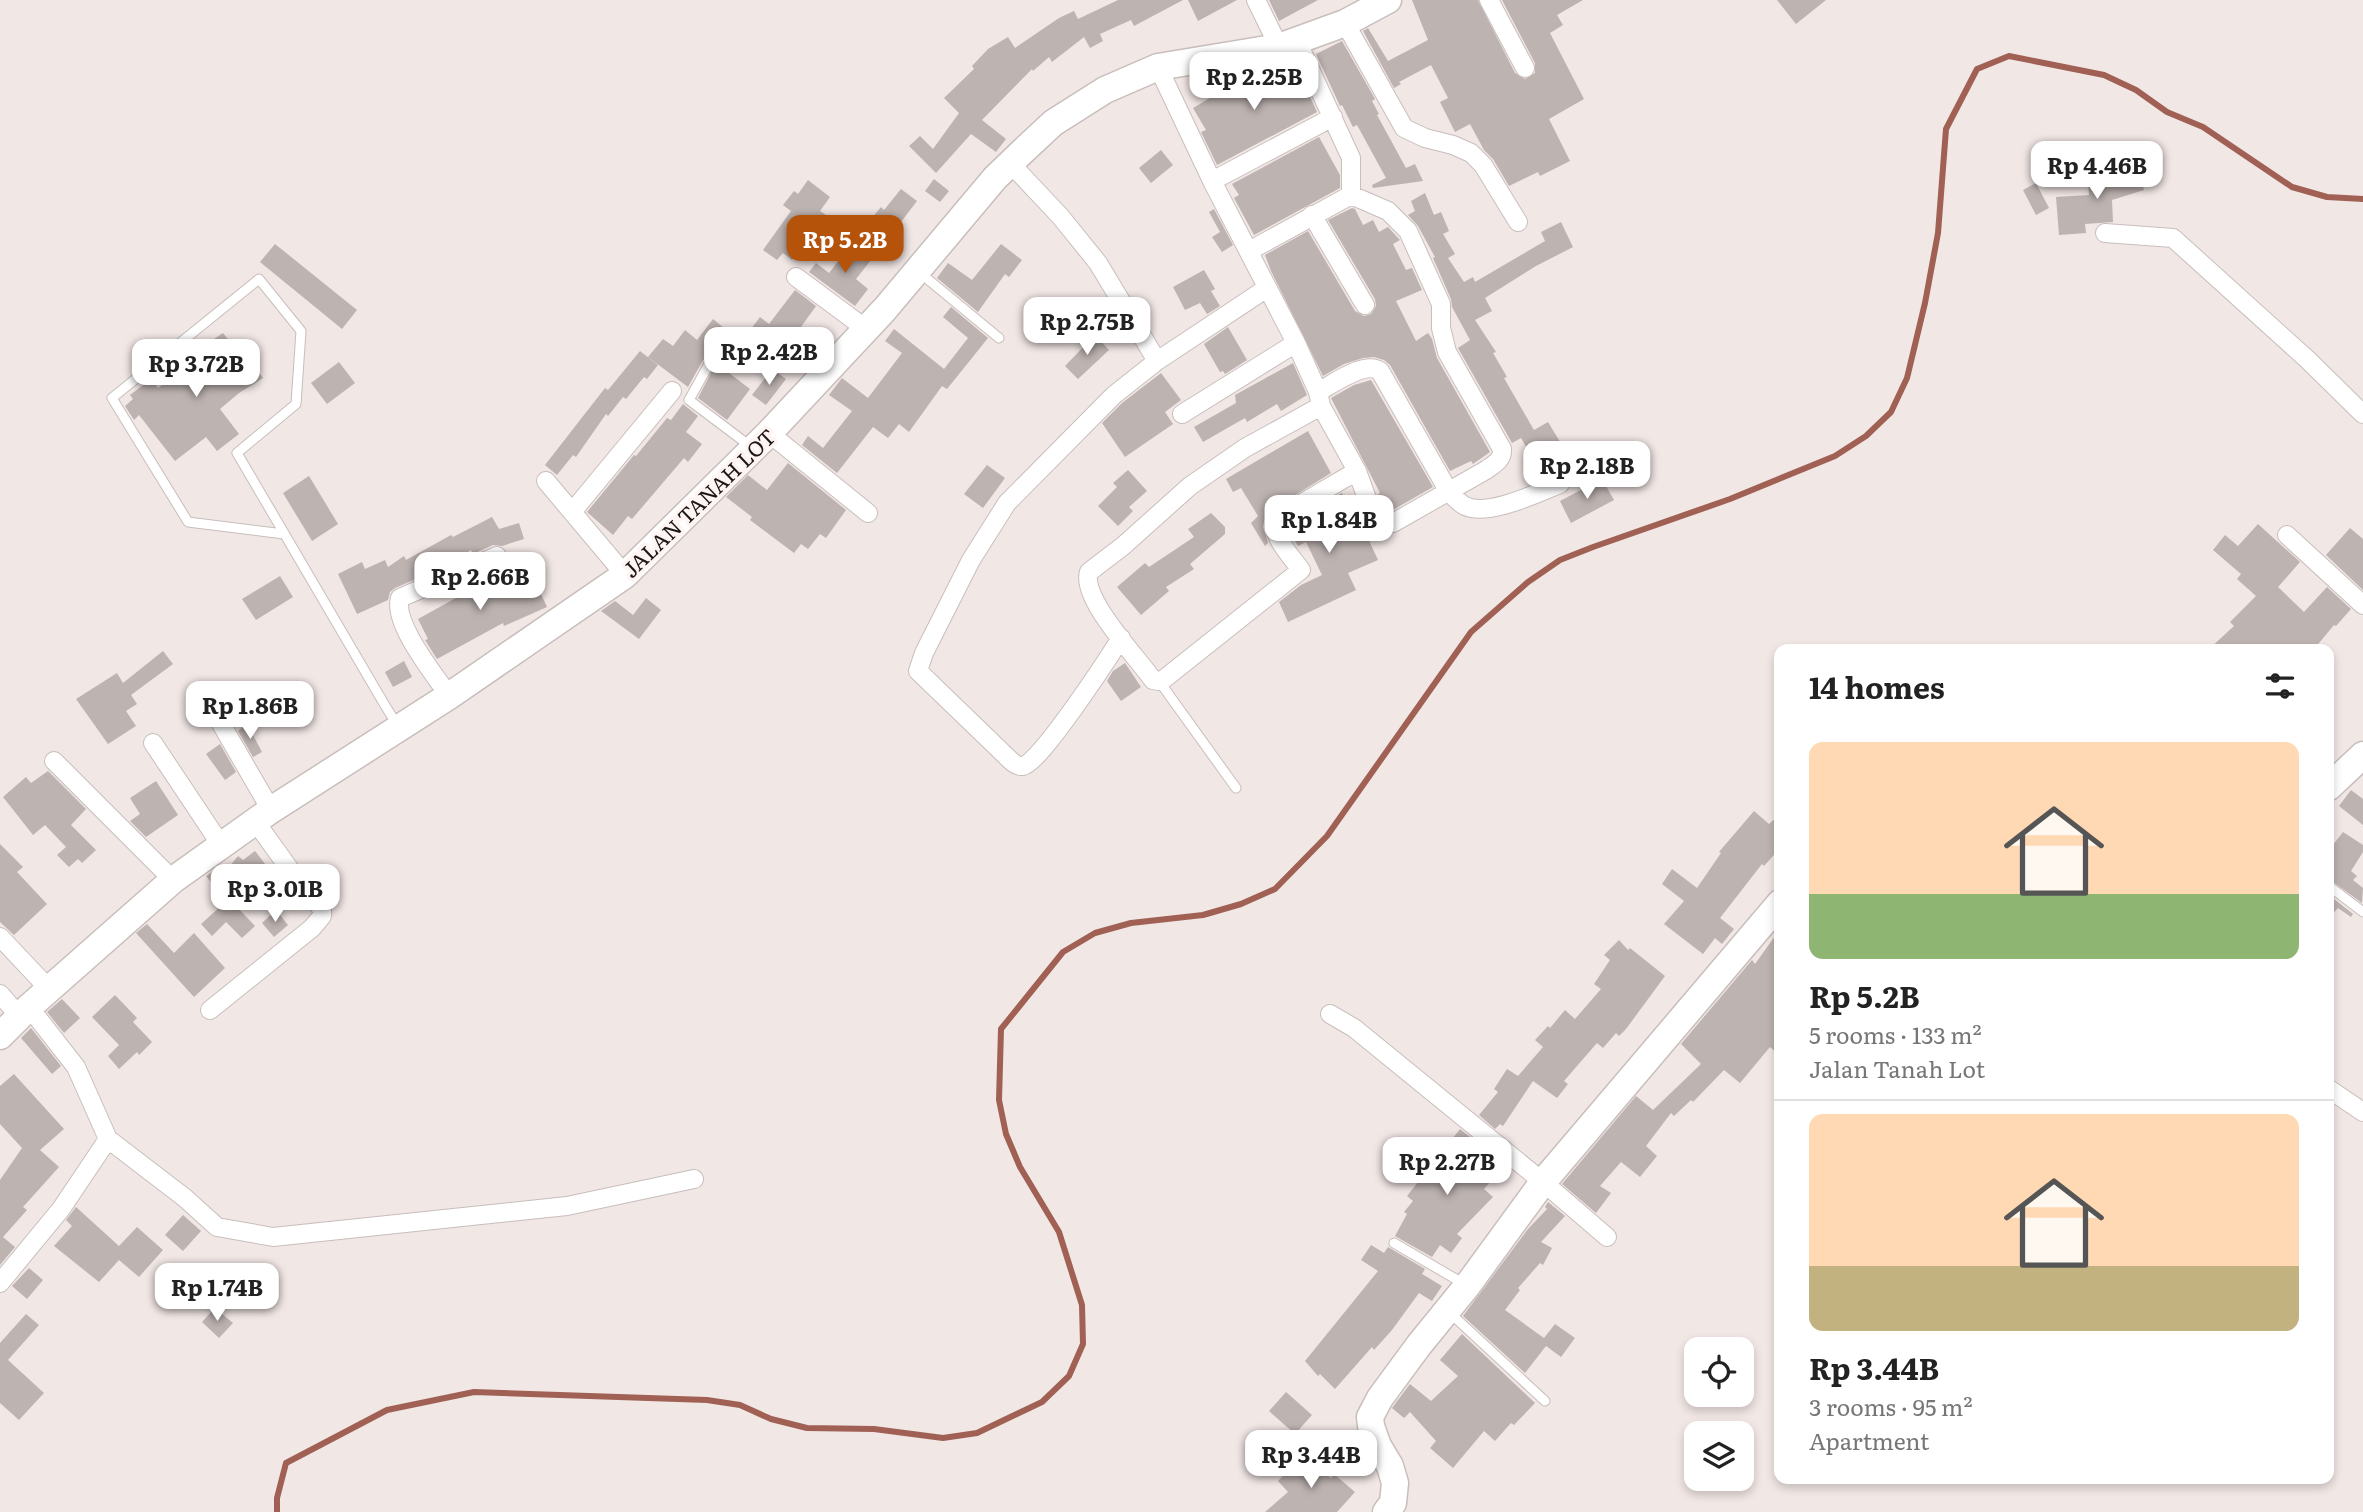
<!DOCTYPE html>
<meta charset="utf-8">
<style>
:root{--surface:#fff;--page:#f2f2f2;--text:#222;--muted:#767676;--line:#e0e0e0;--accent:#b45309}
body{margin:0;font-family:Literata,serif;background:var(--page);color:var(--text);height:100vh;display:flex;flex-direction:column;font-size:26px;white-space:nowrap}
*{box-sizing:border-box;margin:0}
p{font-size:23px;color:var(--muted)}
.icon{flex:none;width:38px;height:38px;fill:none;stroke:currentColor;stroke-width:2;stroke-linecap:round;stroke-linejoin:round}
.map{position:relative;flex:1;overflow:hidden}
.drawer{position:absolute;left:1774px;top:644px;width:560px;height:840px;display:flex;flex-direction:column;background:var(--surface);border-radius:14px;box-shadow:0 4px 10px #0003}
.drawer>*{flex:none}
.buttons{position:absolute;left:1684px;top:1337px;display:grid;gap:14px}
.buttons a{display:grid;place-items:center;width:70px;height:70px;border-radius:14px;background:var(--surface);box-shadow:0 4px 10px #0003;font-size:35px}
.price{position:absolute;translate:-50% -60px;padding:0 16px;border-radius:14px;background:#fff;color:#222;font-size:23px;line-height:46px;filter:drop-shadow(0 2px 4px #0008)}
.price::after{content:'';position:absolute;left:50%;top:42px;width:21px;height:16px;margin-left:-10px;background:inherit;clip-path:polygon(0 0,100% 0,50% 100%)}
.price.active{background:var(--accent);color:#fff}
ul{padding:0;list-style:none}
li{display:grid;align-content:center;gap:14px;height:371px;padding:0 35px}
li+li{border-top:2px solid var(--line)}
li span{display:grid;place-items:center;height:217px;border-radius:14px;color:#555}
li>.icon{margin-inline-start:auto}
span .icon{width:126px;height:126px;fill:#fffc;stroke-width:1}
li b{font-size:30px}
h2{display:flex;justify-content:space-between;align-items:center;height:84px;padding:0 35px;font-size:30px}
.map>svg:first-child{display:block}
</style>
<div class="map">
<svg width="2363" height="1512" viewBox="0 0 2363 1512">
<rect width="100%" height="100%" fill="#f1e7e5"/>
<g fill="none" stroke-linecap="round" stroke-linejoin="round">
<path stroke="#a06054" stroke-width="6" d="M277,1512V1498L286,1463L387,1410L474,1392L707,1400L740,1405L771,1419L807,1428L874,1429L943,1438L977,1433L1042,1402L1069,1376L1083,1344L1082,1305L1059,1232L1020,1167L1006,1134L999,1100L1001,1029L1063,952L1095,933L1131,923L1203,915L1241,904L1275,889L1327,836L1471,632L1528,582L1560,560L1593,547L1730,499L1835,456L1866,436L1891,412L1907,378L1925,303L1938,233L1946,129L1977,69L2009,56L2104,75L2136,90L2167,112L2203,127L2292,187L2327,197L2363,199"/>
</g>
<path fill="#bdb3b1" d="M1118,0H1183L1134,26L1131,20L1100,34L1103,41L1090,48L1084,37L1052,62L1049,57L1033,71L1032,69L982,120L1006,139L996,152L971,134L936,173L909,146L920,136L933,149L959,113L944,98L974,69L972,66L988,49L1008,37L1015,48L1059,18L1074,11L1078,19Z
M1188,0H1237L1198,21Z
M1269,0H1318L1279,21Z
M1412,0H1478L1515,73L1525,79L1535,73V63L1502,0H1583L1557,15L1563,25L1550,33L1584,99L1549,119L1570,161L1540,176L1538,172L1509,186L1493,159L1484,150L1470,124L1455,132L1440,102L1448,98L1431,65L1399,82L1401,84L1394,88L1363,31L1368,28L1388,61L1428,40Z
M1777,0H1826L1796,24Z
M1342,41L1375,99L1372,101L1379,114L1377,115L1406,168L1415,164L1423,181L1373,188L1372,185L1386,178L1357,125L1353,127L1342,105L1340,106L1316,54Z
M1293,59L1317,112L1217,165L1201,132L1206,130L1193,108L1215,95L1246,84Z
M1319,137L1340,175V188L1254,235L1234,198L1239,195L1232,184Z
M1161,150L1173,165L1151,183L1139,168Z
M2136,163L2144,190L2112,200L2113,222L2085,224L2086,233L2059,235L2056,197L2089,195L2088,181L2113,179L2111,171Z
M934,179L949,191L940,202L925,191Z
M808,180L830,197L820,211L826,215L792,260L783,253L777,260L763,250L791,211L783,205L794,191L798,194Z
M2036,183L2049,208L2036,215L2023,190Z
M901,189L917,201L891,235L871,219L881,207L884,210Z
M1425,193L1434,215L1441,212L1449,231L1443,234L1455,254L1448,258L1464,282L1473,277L1475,282L1545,241L1541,232L1561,222L1573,247L1536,266L1485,298L1492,311L1475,320L1496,352L1493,353L1507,377L1504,378L1534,430L1548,422L1565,450L1538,467L1521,438L1512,443L1458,348L1470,340L1452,307L1451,299L1433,258L1435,257L1418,226L1408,215L1415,211L1411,201Z
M1352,208L1355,209L1363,225L1373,220L1379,232L1388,227L1398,238L1400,240L1393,244L1406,270L1412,268L1422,290L1396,301L1416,341L1428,333L1432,339L1437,358L1490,452L1473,464L1471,461L1450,471L1390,365L1384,360L1374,357L1363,358L1344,364L1323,376L1271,271L1265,255L1308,231L1355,311L1364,316L1371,314L1376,306L1375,299L1328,220Z
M1214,209L1233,245L1222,252L1212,237L1220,232L1209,212Z
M275,244L357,310L342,329L260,262Z
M1001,244L1022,260L1009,277L1005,274L978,312L937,278L948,263L972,280Z
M851,245L871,260L856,279L868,289L855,306L809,272L816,263L829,273Z
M1204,270L1215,289L1211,291L1220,306L1207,314L1200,303L1185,310L1173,287Z
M795,290L816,306L791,341L773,328L764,339L751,329L760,317L769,324Z
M951,307L988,338L947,389L942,386L909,432L899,424L888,438L873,427L837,473L802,445L808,436L823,448L852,411L829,395L842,378L868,398L902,353L885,341L894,329L944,369L968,338L943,317Z
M713,319L735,337L716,362L710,357L703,360L688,387L648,357L663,339L673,346L685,330L697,340Z
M1228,327L1247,360L1225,374L1223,371L1220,372L1204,344Z
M223,333L236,349L240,346L263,378L239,393L220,409L239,434L217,451L206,437L175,461L139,415L134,420L125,406L133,399L130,395L151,379L158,388L203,354L199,349Z
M1095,335L1109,350L1078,379L1065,366Z
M640,351L658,365L647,379L644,377L626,399L623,397L608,416L606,414L576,457L573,455L557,475L545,465L605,388L608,390Z
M339,362L355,383L327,404L311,383Z
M716,363L750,389L727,420L698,398Z
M1293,363L1307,395L1281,411L1277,404L1247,422L1245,418L1203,442L1194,427L1236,403L1235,395Z
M772,369L786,379L766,405L752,395Z
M1161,373L1181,400L1165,412L1173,424L1125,457L1102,423L1122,403Z
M1371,380L1433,487L1391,511L1383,510L1378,494L1380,493L1331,398L1354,385Z
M683,404L698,416L686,432L702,444L688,462L684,458L632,519L628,516L613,535L587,512L634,455L636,456L667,418L671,420Z
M1308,431L1331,473L1266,513L1263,527L1268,543L1265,546L1251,523L1258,516L1241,488L1233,492L1226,479Z
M788,463L846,510L826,538L820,534L808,549L801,544L794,553L750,520L752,517L726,497L748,475L767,490Z
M987,465L1005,478L983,508L964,494Z
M1128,470L1147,491L1129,507L1133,511L1118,526L1098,506L1117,487L1113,483Z
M309,476L338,524L312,541L283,493Z
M1602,479L1614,500L1571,523L1560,501Z
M1342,493L1366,534L1378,560L1348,573L1356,590L1288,622L1279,602L1301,585L1322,575L1306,542L1298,546L1286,526Z
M1211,513L1225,527V534L1190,564L1194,569L1166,587L1169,591L1141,615L1117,587L1145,563L1149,567L1194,537L1188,529Z
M492,517L499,529L519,523L524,539L502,546L493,545L473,554L471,550L441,568L395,588L390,592L388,600L357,614L338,574L362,562L365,569L385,560L388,567L404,556L406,560L451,535L453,537Z
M2258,524L2300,562L2278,587L2304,612L2327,587L2351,609L2336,626L2334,625L2314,649H2209L2234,626L2230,622L2256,596L2237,579L2241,574L2213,550L2225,535L2238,546Z
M2350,528L2363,539V590L2326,555Z
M504,564L520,590L536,583L547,607L504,626L503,623L437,659L425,640L428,639L418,619L492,578L489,572Z
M280,576L293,597L256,620L242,599Z
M646,598L661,610L639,639L601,611L615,601L633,615Z
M163,651L173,664L131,695L137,704L126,711L136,726L108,744L76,699L117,673L123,683Z
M404,661L412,677L393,687L385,672Z
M1125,663L1141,687L1121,701L1107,681L1113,671Z
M247,724L262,752L253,757L238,731Z
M220,744L236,772L225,780L206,754Z
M48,771L86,809L71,825L96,850L82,863L78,859L69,867L57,855L66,847L45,825L33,835L3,797L26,777L31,783Z
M156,781L178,815L146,837L130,821L140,814L130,798Z
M2351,790L2363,799V825L2339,806Z
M1754,811L1769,824L1780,814V848L1764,866L1762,864L1720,918L1734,929L1722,944L1715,938L1703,954L1664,924L1684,901L1662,884L1672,869L1697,888L1721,853L1719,852Z
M2343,832L2363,845V852L2351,871L2357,876L2353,880L2363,888L2362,903L2329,879V850Z
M0,844L23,867L17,872L47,904L14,935L0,922Z
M255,851L272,873L236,906L255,926L242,938L226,922L212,936L201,924L222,905L217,900L222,895L206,876L219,867L224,873L238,856L243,860Z
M2329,895L2353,914L2351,917L2338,908L2329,918Z
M276,910L288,925L274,937L262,923Z
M147,924L174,953L194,933L225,968L194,997L136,933Z
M1780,929V1056L1770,1047L1740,1083L1724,1070L1693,1102L1691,1100L1674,1116L1671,1113L1646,1146L1657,1156L1640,1177L1621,1162L1600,1186L1611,1193L1596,1213L1562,1184L1636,1096L1653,1110L1701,1064L1681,1044L1752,960L1755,964Z
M1619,940L1628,950L1630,948L1665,976L1626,1029L1619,1036L1616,1033L1603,1048L1597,1043L1564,1081L1568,1084L1557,1098L1533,1081L1503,1126L1500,1124L1495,1129L1479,1115L1498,1092L1494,1089L1507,1069L1518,1076L1543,1047L1535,1040L1548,1026L1550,1028L1565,1010L1575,1019L1601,989L1594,984L1610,960L1604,955Z
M115,995L137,1018L133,1022L152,1042L139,1055L137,1052L119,1069L108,1056L119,1045L92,1017Z
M62,999L80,1018L64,1033L47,1012Z
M31,1028L61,1066L52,1074L21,1038Z
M14,1074L64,1129L40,1150L59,1167L23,1207L27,1210L3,1237L15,1247L0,1265V1180L22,1148L0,1124V1086Z
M1460,1129L1481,1146L1475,1153L1498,1173L1484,1189L1493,1197L1457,1234L1462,1238L1451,1253L1440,1245L1432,1257L1395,1236L1407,1214L1404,1212L1413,1201L1407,1196Z
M1548,1202L1565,1216L1541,1242L1552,1248L1543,1265L1540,1263L1518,1288L1520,1290L1505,1310L1544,1338L1555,1324L1575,1338L1561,1357L1546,1346L1525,1373L1463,1316L1528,1229L1547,1209L1545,1207Z
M76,1207L119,1246L137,1227L163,1250L139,1277L119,1260L99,1282L54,1246L72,1226L66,1220Z
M183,1215L201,1231L183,1251L165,1235Z
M1371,1245L1384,1253L1388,1247L1425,1269L1422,1274L1442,1286L1432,1301L1419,1293L1392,1330L1374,1350L1372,1347L1335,1389L1320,1374L1318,1376L1305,1361L1378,1271L1361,1260Z
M29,1268L43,1280L27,1299L12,1286Z
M215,1308L233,1323L219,1338L202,1322Z
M26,1314L39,1325L8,1360L44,1393L19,1420L0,1403V1343Z
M1462,1334L1535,1403L1514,1425L1511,1423L1495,1441L1484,1431L1453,1468L1430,1448L1436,1441L1410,1412L1404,1418L1392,1408L1410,1384L1431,1401L1458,1376L1440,1360Z
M1286,1392L1312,1415L1295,1434L1269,1411Z
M1305,1453L1331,1478L1334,1474L1355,1492L1337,1512H1265L1288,1492L1278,1481Z"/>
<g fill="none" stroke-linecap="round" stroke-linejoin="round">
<defs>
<path id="lane" d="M919,272L999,338
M709,364L689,400L750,446
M284,534L188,522L112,398L259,279L301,331L296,404L237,453L383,702L397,725
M1159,681L1236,788
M2329,886L2363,912
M1394,1243L1466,1285
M1449,1312L1545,1401"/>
<path id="street" d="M1256,0L1279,47
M1489,0L1525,68
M1345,23L1404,128L1425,138L1453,145L1471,153L1483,165L1518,222
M1297,41L1351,158V195
M1158,67L1212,181L1296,343L1318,392L1321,406L1357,471L1374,518L1379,521L1393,523L1486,470C1494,464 1503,460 1502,449L1447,352L1441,328V304L1408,231L1388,211L1351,195
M1011,164L1060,216L1098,263L1157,361
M1212,181L1333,117
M1312,215L1365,305
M2105,233L2173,238L2308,360L2363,414
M1249,251L1351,195
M796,277L866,329
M1318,392C1333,384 1365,360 1380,371L1449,492C1453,496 1459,503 1465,506C1488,517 1537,493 1560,484
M1321,406L1245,448L1190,486L1123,546L1089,572C1080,598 1137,657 1153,680L1159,681L1164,679L1301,570C1291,556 1271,536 1275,519L1357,471
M1182,414L1296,343
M769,433L868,513
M546,481L625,575
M572,512L672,391
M2287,535L2363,605
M1121,638C1109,657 1040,763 1023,766C1016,767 1010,760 1005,755L918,671L924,653L971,560L1007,503L1114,395L1157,361L1267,288
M449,696C435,675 392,623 400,598L497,556
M216,715L271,810
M153,743L221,845
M54,761L173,880
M0,937L50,990
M0,994L20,1017
M29,1007L76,1067L108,1139L185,1198L217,1227L273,1237L567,1206L694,1179
M210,1010L312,928L322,916V909L296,878L255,821
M1330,1014L1354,1028L1543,1182L1607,1237
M2329,1089L2363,1112
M0,1283L61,1209L108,1139"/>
<path id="secondary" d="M2329,787L2363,755
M0,1036L29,1007L173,880L271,810L449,696L625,575L769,433L885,309L995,178L1022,152L1053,123L1105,90L1158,67L1279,47L1345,23L1388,0
M1386,1512L1393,1503L1395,1483L1390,1466L1378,1446L1371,1426L1370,1417L1380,1398L1419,1345L1467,1286L1543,1182L1780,903"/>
</defs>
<use href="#lane" stroke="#c8bebc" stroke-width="11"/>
<use href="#street" stroke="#c8bebc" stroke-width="20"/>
<use href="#secondary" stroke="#c8bebc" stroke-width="29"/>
<use href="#lane" stroke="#fff" stroke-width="9"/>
<use href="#street" stroke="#fff" stroke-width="18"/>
<use href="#secondary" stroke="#fff" stroke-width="26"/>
</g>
<g text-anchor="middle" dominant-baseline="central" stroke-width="7" stroke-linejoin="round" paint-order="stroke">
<g font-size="21" fill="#1a1615" stroke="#fef4f2">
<text transform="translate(698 502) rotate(-44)">JALAN TANAH LOT</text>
</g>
</g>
</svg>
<div class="buttons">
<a><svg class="icon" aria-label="locate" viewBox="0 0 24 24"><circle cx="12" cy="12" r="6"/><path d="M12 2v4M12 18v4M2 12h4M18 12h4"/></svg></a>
<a><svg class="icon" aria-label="layers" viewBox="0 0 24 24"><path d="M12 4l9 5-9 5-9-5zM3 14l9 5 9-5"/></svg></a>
</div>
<b class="price" style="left:1254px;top:112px">Rp 2.25B</b>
<b class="price" style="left:2097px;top:201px">Rp 4.46B</b>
<b class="price active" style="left:845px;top:275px">Rp 5.2B</b>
<b class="price" style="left:1087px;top:357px">Rp 2.75B</b>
<b class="price" style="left:769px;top:387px">Rp 2.42B</b>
<b class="price" style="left:196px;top:399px">Rp 3.72B</b>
<b class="price" style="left:1587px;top:501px">Rp 2.18B</b>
<b class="price" style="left:1329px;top:555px">Rp 1.84B</b>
<b class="price" style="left:480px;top:612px">Rp 2.66B</b>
<b class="price" style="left:250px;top:741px">Rp 1.86B</b>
<b class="price" style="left:275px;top:924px">Rp 3.01B</b>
<b class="price" style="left:1447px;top:1197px">Rp 2.27B</b>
<b class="price" style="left:217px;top:1323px">Rp 1.74B</b>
<b class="price" style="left:1311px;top:1490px">Rp 3.44B</b>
<section class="drawer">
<h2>14 homes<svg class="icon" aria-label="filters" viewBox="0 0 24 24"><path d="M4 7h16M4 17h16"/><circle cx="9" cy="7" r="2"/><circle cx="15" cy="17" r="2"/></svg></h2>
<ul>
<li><span style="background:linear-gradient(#ffd9b3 70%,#8fb573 0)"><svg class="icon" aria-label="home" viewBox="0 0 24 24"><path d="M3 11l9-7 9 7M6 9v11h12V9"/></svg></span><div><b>Rp 5.2B</b><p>5 rooms · 133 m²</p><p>Jalan Tanah Lot</p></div></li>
<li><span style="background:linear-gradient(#ffd9b3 70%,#c2b280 0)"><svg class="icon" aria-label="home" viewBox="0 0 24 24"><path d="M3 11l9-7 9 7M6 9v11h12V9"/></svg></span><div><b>Rp 3.44B</b><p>3 rooms · 95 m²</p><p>Apartment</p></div></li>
</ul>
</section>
</div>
